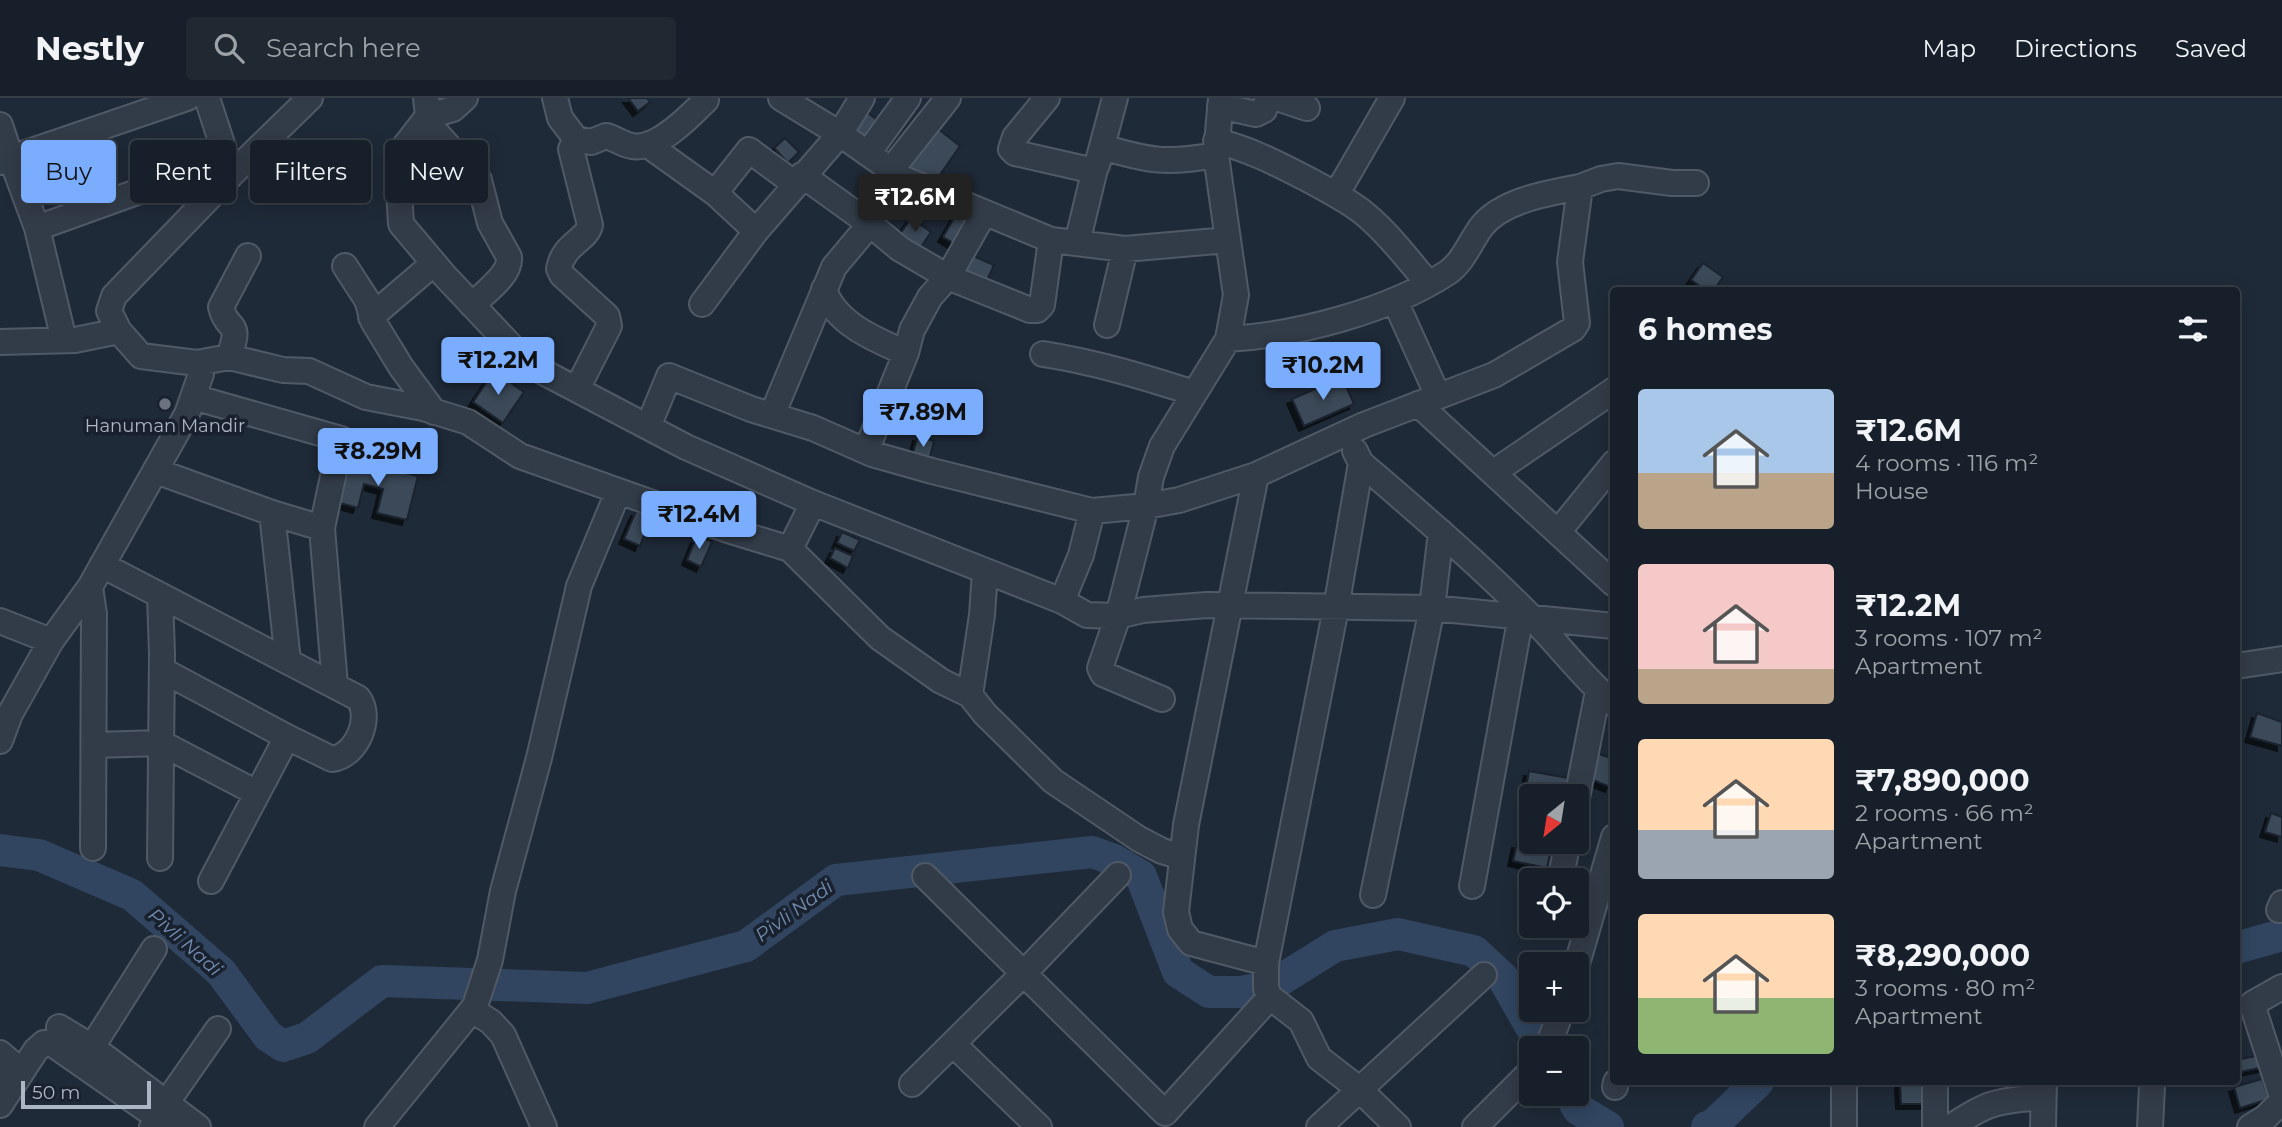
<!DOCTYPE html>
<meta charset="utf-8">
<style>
:root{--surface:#17202a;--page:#202832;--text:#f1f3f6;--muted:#9ea3a8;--line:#363e47;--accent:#7aadfd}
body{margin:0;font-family:Montserrat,sans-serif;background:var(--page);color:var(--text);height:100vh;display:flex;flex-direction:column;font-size:26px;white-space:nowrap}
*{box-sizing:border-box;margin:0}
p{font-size:23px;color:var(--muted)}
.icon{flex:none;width:38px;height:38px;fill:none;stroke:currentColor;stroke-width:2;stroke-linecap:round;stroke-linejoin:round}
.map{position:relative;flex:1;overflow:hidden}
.drawer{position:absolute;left:1610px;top:189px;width:630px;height:798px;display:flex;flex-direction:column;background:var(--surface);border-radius:7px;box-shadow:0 4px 18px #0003,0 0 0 2px var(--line)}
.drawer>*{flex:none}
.banner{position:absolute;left:21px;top:42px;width:665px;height:63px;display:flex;gap:14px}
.needle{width:46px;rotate:210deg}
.tools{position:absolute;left:1519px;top:686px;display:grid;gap:14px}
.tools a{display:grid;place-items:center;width:70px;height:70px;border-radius:7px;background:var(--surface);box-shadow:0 4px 18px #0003,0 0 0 2px var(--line);font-size:35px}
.scale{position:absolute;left:21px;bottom:18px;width:130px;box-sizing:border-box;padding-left:7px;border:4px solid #acb6c5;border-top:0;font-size:19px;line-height:24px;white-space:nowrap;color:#acb6c5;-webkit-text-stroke:5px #18212d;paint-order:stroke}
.price{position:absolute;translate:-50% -60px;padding:0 16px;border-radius:7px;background:var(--accent);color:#111;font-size:23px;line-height:46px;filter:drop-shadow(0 2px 4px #0008)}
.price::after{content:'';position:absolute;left:50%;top:42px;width:21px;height:16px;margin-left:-10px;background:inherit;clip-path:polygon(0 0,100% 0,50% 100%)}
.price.selected{background:#222;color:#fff}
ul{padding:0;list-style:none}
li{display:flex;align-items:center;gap:21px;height:175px;padding:0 28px}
li span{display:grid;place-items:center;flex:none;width:196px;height:140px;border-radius:7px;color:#555}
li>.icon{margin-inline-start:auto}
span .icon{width:84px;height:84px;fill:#fffc;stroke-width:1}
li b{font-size:30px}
h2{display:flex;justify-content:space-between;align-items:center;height:84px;padding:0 28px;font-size:30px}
.tag{padding:0 24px;border-radius:7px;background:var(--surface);box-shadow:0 4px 18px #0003,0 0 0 2px var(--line);font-size:24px;line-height:63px}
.tag.selected{background:var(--accent);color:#111}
header{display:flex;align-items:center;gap:42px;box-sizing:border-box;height:98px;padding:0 35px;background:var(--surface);border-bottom:2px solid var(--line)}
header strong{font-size:33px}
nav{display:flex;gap:38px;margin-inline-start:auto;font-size:24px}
.search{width:490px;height:63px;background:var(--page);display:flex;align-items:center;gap:18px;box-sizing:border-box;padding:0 24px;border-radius:7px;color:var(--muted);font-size:26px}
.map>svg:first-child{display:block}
</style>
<header>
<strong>Nestly</strong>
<div class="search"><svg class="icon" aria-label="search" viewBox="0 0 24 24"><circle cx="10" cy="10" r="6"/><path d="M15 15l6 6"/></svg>Search here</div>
<nav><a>Map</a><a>Directions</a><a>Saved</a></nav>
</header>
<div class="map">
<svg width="2282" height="1029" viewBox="0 0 2282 1029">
<defs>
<filter id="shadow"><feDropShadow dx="-5" dy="5" stdDeviation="0" flood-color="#0009"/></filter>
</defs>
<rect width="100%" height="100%" fill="#1f2a38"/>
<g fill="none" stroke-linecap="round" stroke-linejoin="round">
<path stroke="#314560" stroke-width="32" d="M0,752L39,757L132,797L221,874L268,938L283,948L307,940L382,883L587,890L746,848L836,782L1092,754L1114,762L1141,778L1178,874L1209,894H1242L1271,888L1335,848L1398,836L1474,853L1503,880L1543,950
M2236,850L2282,837
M1570,996L1578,1011L1608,1029
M1707,1029H1711L1758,984"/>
</g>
<path fill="#3b4858" stroke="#1a232f" stroke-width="2" filter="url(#shadow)" d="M628,0H647L650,4L638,13Z
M864,12L884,27L870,46L850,30Z
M937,30L960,48L935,84L930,85L907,67Z
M785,40L799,54L788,65L774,50Z
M957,115L972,124L958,148L943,139Z
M911,120L931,134L919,152L900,136Z
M969,156L994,167L985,187L960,175Z
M1703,165L1723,179L1714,192H1706L1691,182Z
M494,273L524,294L503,325L473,304Z
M1342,279L1354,306L1304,328L1292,301Z
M918,338L934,343L929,363L912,358Z
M347,360L418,378L407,422L377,415L383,391L364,386L358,410L336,404Z
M636,413L651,419L640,448L624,441Z
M842,434L860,442L854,453L837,445Z
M702,436L704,437V440L712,444L701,469L687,462L696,440L699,441Z
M835,450L853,458L848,470L830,460Z
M2257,615L2282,624V648L2250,639Z
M1593,654L1614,661V679L1610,689L1593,682Z
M1529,673L1568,680L1564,698H1542L1525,695Z
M2271,715L2282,719V739L2265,734Z
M1517,745L1551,752L1547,770L1513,763Z
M2261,957L2264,969L2236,975V962Z
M2262,981L2269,1001L2240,1010L2234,989Z
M1900,984H1928V1006H1901Z"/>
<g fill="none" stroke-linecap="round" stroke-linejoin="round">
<defs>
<path id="minor" d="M187,0L11,60L37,130L223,63L225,55L207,0
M426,0L428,18L397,58L401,126L444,177L528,266L686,349L813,405L1062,503L1087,517L1118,518L1143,512L1207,507L1432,510L1614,528
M555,0L560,20L576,41L571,51L590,127C587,142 563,146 559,171L562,177L607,218L609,228L577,291
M862,0L840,36L904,81L1051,142L1125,151L1228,142L1236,197L1228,241L1162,348L1151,379L1146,408L1118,518L1100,570L1103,576L1162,601
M1047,0L1015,39L1011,51L1015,55L1090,72L1095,71L1097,67L1115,0
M1221,0L1216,57L1228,142
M1277,0L1307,10
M1220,8L1256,16L1264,12L1267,3L1272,0
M428,18L453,11L465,0
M425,22L479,82L490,125L509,159C511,177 484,195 472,207
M0,27L11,60L0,64
M576,41L591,44L606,38C615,40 623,47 632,48C657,53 690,18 706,2
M1216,43C1250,51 1280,67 1311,83C1329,93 1350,103 1366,117C1390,137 1408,162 1428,185
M648,47L715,95L756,133L840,36L781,0
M1102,49C1150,63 1166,66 1216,57
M868,55L908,0
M891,72L948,0
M802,77L870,126
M1580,89L1601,81L1618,78L1672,85H1696
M715,95L749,52L795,86
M1336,97L1392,0
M984,115L948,179L1030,212H1037L1042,207L1051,142
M37,130L64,242
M1077,145L1095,71
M345,168L367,202L373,223L401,269L434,314
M824,191C834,225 876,242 906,255
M1395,203L1438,298
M702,206L756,133
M371,219L434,165
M1107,227L1125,151
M0,244L75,242L119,233
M1043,256C1095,264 1144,279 1194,295
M229,259C243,219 227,236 221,209L248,158
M197,265L229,259L283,272L309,273L366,299L423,310L468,324L520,358L728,432L790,451L813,405
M193,299L341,341L322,430
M1418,306L1614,486
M772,317L834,169L870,126L900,151L948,179L930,199L912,232L906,255L866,353
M648,329L669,278L751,311L813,330L872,356L932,373L1092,413L1146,408L1179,402L1256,377L1364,327L1494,277L1573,231L1577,225L1570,164L1580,89C1549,95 1503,102 1482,128C1471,142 1463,165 1447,175C1389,213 1297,237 1228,241
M1355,353L1361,365C1419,415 1478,465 1532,520C1560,548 1583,580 1614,606
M1361,365L1336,510L1266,865V891L1270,899L1301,923L1319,960L1359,991L1398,1029
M156,373L272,415L322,430L335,587
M1494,374L1614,292
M1256,377L1186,727L1176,814L1180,831L1191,845L1266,865
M272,415L288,563
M1558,434L1614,365
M790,451L880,540L941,583L970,597L985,616L1053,683L1139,741L1162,753L1182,759
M102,467L358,600C373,619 357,658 332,661L287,639L162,572
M90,489L94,516L93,750
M1062,503L1081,457L1092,413
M0,523L51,543
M2236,568L2282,561
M970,597L982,517L985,473
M0,643L10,616L51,543L90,489L187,316L201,276L197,265L141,258L119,233L109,213L114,198L232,76L310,0
M94,647L161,645L257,695
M1577,700L1598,593
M160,760L162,556L160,497
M925,778L1165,1015L1270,899
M1560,782L1568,744
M211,783L287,639
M1472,788L1521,517
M1373,797L1432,510L1441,434
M2279,812L2282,805
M1577,866L1614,739
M2282,889L2252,906L2282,999
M472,912L491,924L503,937L544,1029
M59,929L92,949L198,1029
M953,946L1039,1029
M92,949L154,851
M1547,950L1562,912
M0,955L15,968L2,989
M912,986L1024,875L1118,777
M1615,989L1616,984
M167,1004L218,931
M0,1007L36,952L44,945H51L147,1012
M152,1029L158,1025L168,1029
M377,1029L475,908L490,862L503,793L539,660L579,488L618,394
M1319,1029L1484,877
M1475,1029L1531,973
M1844,1029V984
M1935,1029V984
M1951,1029C1989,1003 1998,1003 2043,999
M2043,1029L2044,984
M2150,1029L2152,988
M2250,1029L2266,1019L2282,1003"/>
</defs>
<use href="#minor" stroke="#505966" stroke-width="28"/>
<use href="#minor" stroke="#323c48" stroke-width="24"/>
</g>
<circle fill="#6b7280" stroke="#18212d" stroke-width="2.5" cx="165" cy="306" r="7"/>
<g text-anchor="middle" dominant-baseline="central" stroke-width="7" stroke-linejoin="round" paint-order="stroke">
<g font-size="18" fill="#acb6c5" stroke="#18212d">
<text x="165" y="328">Hanuman Mandir</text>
</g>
<g font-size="19" font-style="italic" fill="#738db0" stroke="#18212d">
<text transform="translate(794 813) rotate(-36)">Pivli Nadi</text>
<text transform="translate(185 844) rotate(42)">Pivli Nadi</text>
</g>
</g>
</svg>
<div class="tools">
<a><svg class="needle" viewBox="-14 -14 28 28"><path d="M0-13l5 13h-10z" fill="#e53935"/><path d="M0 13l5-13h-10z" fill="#9ea3a8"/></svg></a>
<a><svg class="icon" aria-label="locate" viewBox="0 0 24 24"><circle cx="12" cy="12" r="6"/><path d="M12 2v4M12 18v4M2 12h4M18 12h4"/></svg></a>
<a>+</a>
<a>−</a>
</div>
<div class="scale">50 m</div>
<b class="price selected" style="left:915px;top:136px">₹12.6M</b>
<b class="price" style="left:498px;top:299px">₹12.2M</b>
<b class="price" style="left:1323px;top:304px">₹10.2M</b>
<b class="price" style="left:923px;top:351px">₹7.89M</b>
<b class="price" style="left:378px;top:390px">₹8.29M</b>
<b class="price" style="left:699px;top:453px">₹12.4M</b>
<div class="banner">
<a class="tag selected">Buy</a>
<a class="tag">Rent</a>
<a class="tag">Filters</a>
<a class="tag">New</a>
</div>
<section class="drawer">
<h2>6 homes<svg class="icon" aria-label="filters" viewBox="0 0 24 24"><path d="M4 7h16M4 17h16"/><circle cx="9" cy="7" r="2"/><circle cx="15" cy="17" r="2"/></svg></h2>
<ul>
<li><span style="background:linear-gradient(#a9c7e8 60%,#b9a48a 0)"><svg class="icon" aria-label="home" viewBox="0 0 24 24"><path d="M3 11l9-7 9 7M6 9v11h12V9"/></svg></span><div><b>₹12.6M</b><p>4 rooms · 116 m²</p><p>House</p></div></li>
<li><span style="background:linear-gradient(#f6c9c9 75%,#b9a48a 0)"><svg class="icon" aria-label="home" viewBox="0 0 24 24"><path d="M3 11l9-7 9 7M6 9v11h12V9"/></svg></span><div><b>₹12.2M</b><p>3 rooms · 107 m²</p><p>Apartment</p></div></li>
<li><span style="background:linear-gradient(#ffd9b3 65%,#9aa5b1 0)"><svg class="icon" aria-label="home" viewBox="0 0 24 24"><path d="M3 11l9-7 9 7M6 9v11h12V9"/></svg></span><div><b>₹7,890,000</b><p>2 rooms · 66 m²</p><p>Apartment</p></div></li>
<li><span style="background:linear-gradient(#ffd9b3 60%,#8fb573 0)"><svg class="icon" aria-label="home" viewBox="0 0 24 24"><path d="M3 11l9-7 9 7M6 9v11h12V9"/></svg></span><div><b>₹8,290,000</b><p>3 rooms · 80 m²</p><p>Apartment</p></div></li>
</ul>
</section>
</div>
